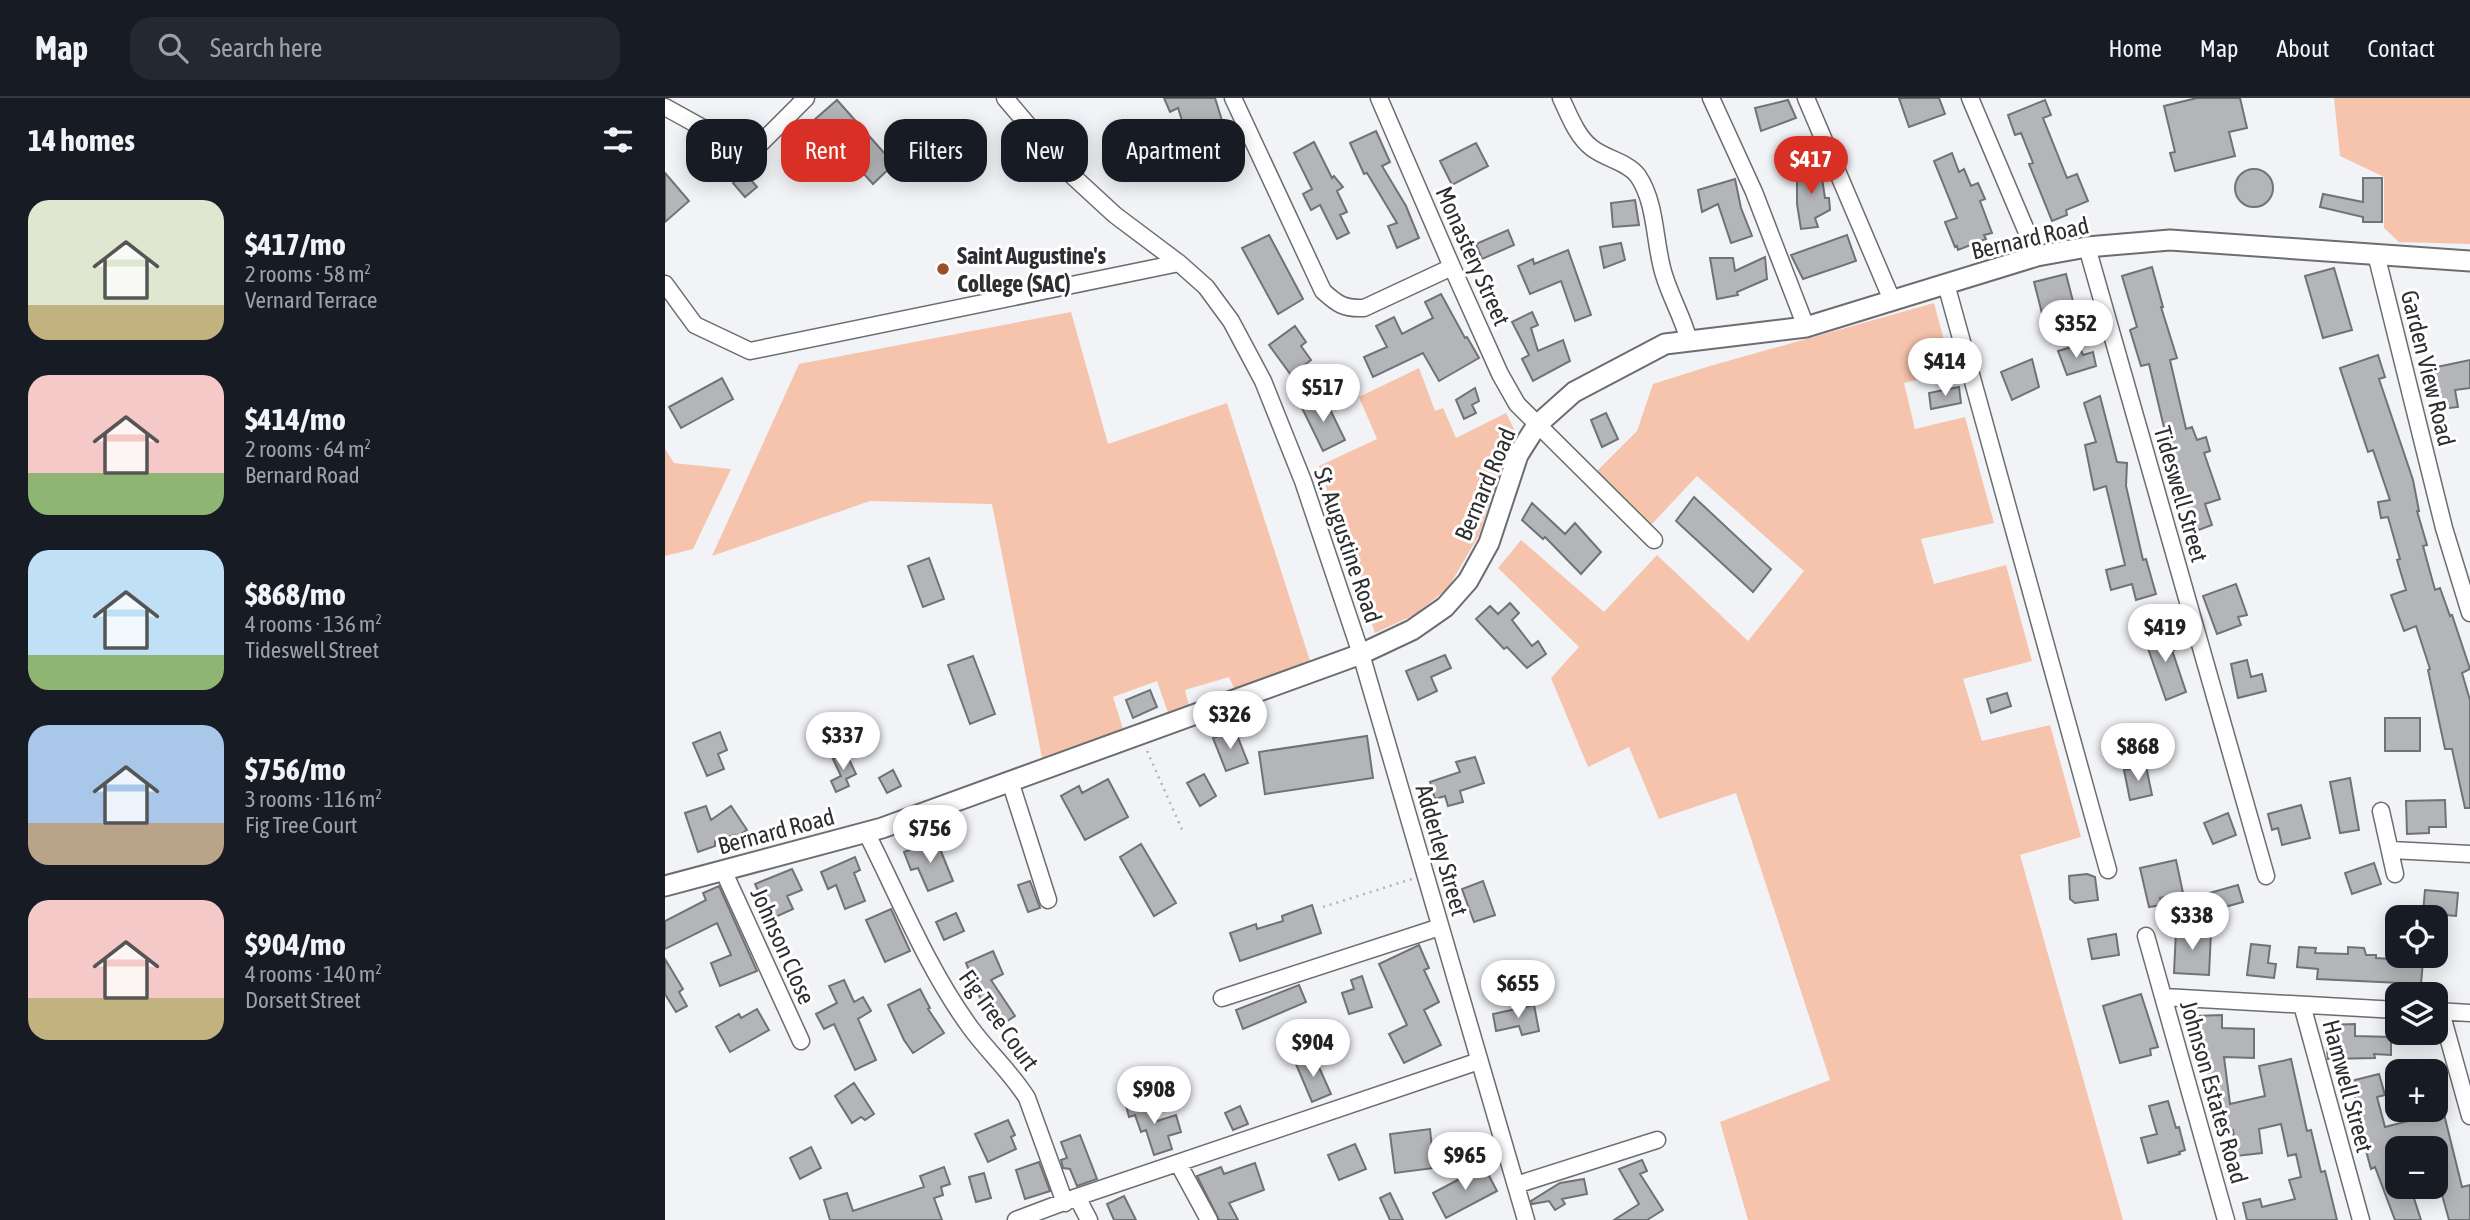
<!DOCTYPE html>
<meta charset="utf-8">
<style>
:root{--surface:#171b24;--page:#242831;--text:#f1f3f6;--muted:#9ea1a6;--line:#363941;--accent:#d93025}
body{margin:0;font-family:"Asap Condensed",sans-serif;background:var(--page);color:var(--text);height:100vh;display:flex;flex-direction:column;font-size:26px;white-space:nowrap}
*{box-sizing:border-box;margin:0}
p{font-size:23px;color:var(--muted)}
.icon{flex:none;width:38px;height:38px;fill:none;stroke:currentColor;stroke-width:2;stroke-linecap:round;stroke-linejoin:round}
.map{position:relative;flex:1;overflow:hidden}
.details{display:flex;flex-direction:column;background:var(--surface);width:665px}
.details>*{flex:none}
.guide{position:absolute;left:21px;top:21px;width:665px;height:63px;display:flex;gap:14px}
.buttons{position:absolute;left:1720px;top:807px;display:grid;gap:14px}
.buttons a{display:grid;place-items:center;width:63px;height:63px;border-radius:14px;background:var(--surface);box-shadow:0 4px 18px #0003;font-size:35px}
.price{position:absolute;translate:-50% -60px;padding:0 16px;border-radius:24px;background:#fff;color:#222;font-size:23px;line-height:46px;filter:drop-shadow(0 2px 4px #0008)}
.price::after{content:'';position:absolute;left:50%;top:42px;width:21px;height:16px;margin-left:-10px;background:inherit;clip-path:polygon(0 0,100% 0,50% 100%)}
.price.on{background:var(--accent);color:#fff}
ul{padding:0;list-style:none}
li{display:flex;align-items:center;gap:21px;height:175px;padding:0 28px}
li span{display:grid;place-items:center;flex:none;width:196px;height:140px;border-radius:21px;color:#555}
li>.icon{margin-inline-start:auto}
span .icon{width:84px;height:84px;fill:#fffc;stroke-width:1}
li b{font-size:30px}
h2{display:flex;justify-content:space-between;align-items:center;height:84px;padding:0 28px;font-size:30px}
.pill{padding:0 24px;border-radius:21px;background:var(--surface);box-shadow:0 4px 18px #0003;font-size:24px;line-height:63px}
.pill.on{background:var(--accent);color:#fff}
header{display:flex;align-items:center;gap:42px;box-sizing:border-box;height:98px;padding:0 35px;background:var(--surface);border-bottom:2px solid var(--line)}
header strong{font-size:33px}
nav{display:flex;gap:38px;margin-inline-start:auto;font-size:24px}
.search{width:490px;height:63px;background:var(--page);display:flex;align-items:center;gap:18px;box-sizing:border-box;padding:0 24px;border-radius:21px;color:var(--muted);font-size:26px}
main{display:flex;flex:1;min-height:0}
.map>svg:first-child{display:block}
</style>
<header>
<strong>Map</strong>
<div class="search"><svg class="icon" aria-label="search" viewBox="0 0 24 24"><circle cx="10" cy="10" r="6"/><path d="M15 15l6 6"/></svg>Search here</div>
<nav><a>Home</a><a>Map</a><a>About</a><a>Contact</a></nav>
</header>
<main>
<section class="details">
<h2>14 homes<svg class="icon" aria-label="filters" viewBox="0 0 24 24"><path d="M4 7h16M4 17h16"/><circle cx="9" cy="7" r="2"/><circle cx="15" cy="17" r="2"/></svg></h2>
<ul>
<li><span style="background:linear-gradient(#dfe7d0 75%,#c2b280 0)"><svg class="icon" aria-label="home" viewBox="0 0 24 24"><path d="M3 11l9-7 9 7M6 9v11h12V9"/></svg></span><div><b>$417/mo</b><p>2 rooms · 58 m²</p><p>Vernard Terrace</p></div></li>
<li><span style="background:linear-gradient(#f6c9c9 70%,#8fb573 0)"><svg class="icon" aria-label="home" viewBox="0 0 24 24"><path d="M3 11l9-7 9 7M6 9v11h12V9"/></svg></span><div><b>$414/mo</b><p>2 rooms · 64 m²</p><p>Bernard Road</p></div></li>
<li><span style="background:linear-gradient(#bfe0f5 75%,#8fb573 0)"><svg class="icon" aria-label="home" viewBox="0 0 24 24"><path d="M3 11l9-7 9 7M6 9v11h12V9"/></svg></span><div><b>$868/mo</b><p>4 rooms · 136 m²</p><p>Tideswell Street</p></div></li>
<li><span style="background:linear-gradient(#a9c7e8 70%,#b9a48a 0)"><svg class="icon" aria-label="home" viewBox="0 0 24 24"><path d="M3 11l9-7 9 7M6 9v11h12V9"/></svg></span><div><b>$756/mo</b><p>3 rooms · 116 m²</p><p>Fig Tree Court</p></div></li>
<li><span style="background:linear-gradient(#f6c9c9 70%,#c2b280 0)"><svg class="icon" aria-label="home" viewBox="0 0 24 24"><path d="M3 11l9-7 9 7M6 9v11h12V9"/></svg></span><div><b>$904/mo</b><p>4 rooms · 140 m²</p><p>Dorsett Street</p></div></li>
</ul>
</section>
<div class="map">
<svg width="1805" height="1122" viewBox="0 0 1805 1122">
<rect width="100%" height="100%" fill="#f1f3f7"/>
<path fill="#f6c4ac" d="M1669,0H1805V146L1734,144L1719,130V79L1675,58Z
M1269,205L1287,272L1239,285L1250,331L1300,319L1329,425L1256,441L1269,486L1341,467L1367,563L1298,581L1317,643L1385,627L1416,739L1355,757L1458,1122H1083L1055,1024L1165,982L1071,695L994,721L964,649L923,669L886,580L914,549L833,470L856,442L939,514L992,457L1083,543L1139,473L1032,378L986,427L931,374L972,333L988,286L1045,268Z
M406,214L443,346L562,305L646,566L570,592L564,579L520,592L524,608L503,615L492,583L448,599L458,631L377,660L327,406L205,403L47,458L134,266Z
M754,270L770,313L778,310L791,340L841,315L852,337L830,388L814,437L783,490L751,516L710,535L654,368L712,341L694,299Z
M0,351L9,365L66,371L28,451L0,458Z"/>
<path fill="#b3b5b8" stroke="#707275" stroke-width="2" d="M499,0H550L560,32L524,44L513,10L505,14Z
M1234,0H1274L1280,16L1244,29Z
M1532,0H1575L1582,30L1564,34L1570,58L1510,73L1505,55L1510,54L1499,8Z
M172,2L229,66L208,86L159,32L141,46L133,36Z
M1123,2L1131,20L1096,33L1090,10Z
M1380,2L1386,17L1378,20L1402,80L1412,76L1423,103L1401,112L1402,117L1387,123L1364,66L1368,65L1356,35L1350,37L1343,17Z
M711,33L725,64L717,68L741,108L754,140L732,150L723,128L732,125L702,75L699,76L685,45Z
M649,44L667,80L669,78L678,89L672,93L682,114L675,117L684,135L672,141L655,107L646,112L638,96L647,91L629,55Z
M811,45L823,68L787,87L775,63Z
M567,52L574,69L542,83L535,66Z
M1287,55L1294,74L1299,71L1306,88L1313,85L1320,101L1315,103L1327,135L1319,137L1321,141L1293,152L1292,148L1290,149L1280,124L1292,120L1269,63Z
M1155,67L1160,100H1164L1165,112L1150,120L1153,129L1136,131L1132,106V68Z
M1570 90a19 19 0 1 1 38 0a19 19 0 1 1-38 0Z
M0,75L24,103L0,124Z
M80,75L92,89L80,99L68,85Z
M1698,80H1717V124H1698V119L1655,109L1658,96L1698,104Z
M1070,81L1076,110L1087,138L1066,145L1053,106L1037,114L1033,92Z
M970,102L974,127L948,129L946,105Z
M843,132L849,147L817,161L811,146Z
M604,137L638,201L613,216L577,150Z
M1182,137L1191,163L1138,181L1126,157Z
M956,145L960,162L939,170L935,149Z
M903,152L926,217L910,223L896,183L865,196L853,168L868,161L869,166Z
M1100,159L1102,181L1072,194L1073,197L1052,201L1045,160H1068L1070,173Z
M1487,169L1498,209H1496L1512,260L1505,262L1521,331L1527,329L1532,342L1541,339L1545,353L1539,355L1555,401L1540,406L1547,427L1531,433L1501,338L1484,266L1476,268L1465,232L1472,229L1457,178Z
M1669,170L1687,232L1658,240L1640,178Z
M1401,176L1411,215L1379,223L1369,184Z
M776,196L800,240L802,239L814,260L774,283L758,255L708,279L699,259L722,249L711,228L729,219L737,236L768,220L760,204Z
M867,214L873,227L866,230L873,253L898,242L905,263L868,283L857,261L864,257L847,224Z
M630,228L641,244L636,248L646,262L626,277L604,247Z
M1414,247L1418,257L1428,254L1431,268L1402,277L1393,253Z
M1713,257L1720,279L1714,281L1748,382L1754,413H1752L1762,447L1758,448L1770,492L1775,490L1785,518L1787,517L1805,571L1797,575L1805,602V710H1800L1787,651H1780L1763,572L1765,571L1751,528L1739,533L1726,497L1741,492L1732,462L1735,461L1723,419L1716,420L1713,404L1725,402L1708,352L1703,354L1675,270Z
M1367,261L1374,289L1347,302L1336,274Z
M1805,262V290L1790,292L1793,309L1777,311L1775,299L1767,300L1762,271Z
M57,280L68,301L16,330L4,309Z
M1294,289L1296,305L1266,311L1264,295Z
M810,290L814,303L807,307L811,315L799,321L791,302Z
M1435,298L1452,364L1462,365L1461,388L1478,462L1481,461L1491,496L1471,502L1467,486L1446,492L1441,472L1460,467L1441,388L1429,392L1420,347L1431,344L1419,305Z
M659,299L680,342L658,353L637,310Z
M941,315L953,341L937,349L926,322Z
M1029,399L1106,471L1088,494L1011,423Z
M867,405L900,436L910,425L936,454L916,476L880,439L878,441L857,422Z
M264,460L279,501L258,509L243,468Z
M1571,486L1582,517L1573,519L1576,527L1552,536L1538,498Z
M845,505L854,515L847,522L867,548L873,543L881,556L862,570L842,549L839,551L811,521L825,508L833,516Z
M1503,532L1509,552H1507L1521,594L1501,602L1479,539Z
M780,557L786,570L766,579L772,593L753,602L741,573Z
M308,558L330,616L305,626L283,567Z
M1582,562L1586,579L1597,576L1601,593L1573,600L1566,566Z
M485,592L492,609L468,620L461,602Z
M1342,595L1346,608L1326,615L1322,601Z
M1720,620H1755V653H1720Z
M570,632L583,665L561,673L548,640Z
M55,634L62,652L53,656L59,671L42,678L28,645Z
M702,638L708,680L600,696L594,654Z
M181,655L191,676L181,681L184,688L171,694L166,683L176,678L168,661Z
M810,659L819,685L795,693L798,704L783,708L780,698L770,701L765,684L795,674L791,664Z
M1481,668L1487,697L1465,702L1459,672Z
M228,672L236,688L222,695L214,680Z
M539,676L551,698L535,708L522,685Z
M1685,680L1694,732L1675,735L1665,684Z
M443,681L463,719L420,742L396,698L414,688L417,695Z
M1780,702L1781,729H1764V735L1742,736L1741,703Z
M1636,707L1645,740L1617,747L1613,730L1607,732L1603,716Z
M41,708L46,722L66,708L82,732L71,739L70,737L50,743V748L33,754L20,715Z
M1563,715L1571,737L1548,746L1539,725Z
M271,741L288,783L263,793L253,770L246,772L239,754Z
M476,746L511,805L489,818L455,759Z
M190,759L195,772L189,775L200,803L180,811L171,787L163,791L156,774Z
M1511,762L1518,795L1495,800L1497,807L1484,809L1475,770Z
M1709,765L1716,786L1687,796L1680,775Z
M127,771L137,792L122,798L128,811L106,821L90,786Z
M1422,776L1430,779L1433,802L1410,805L1405,801L1404,778Z
M365,783L375,810L363,814L353,787Z
M818,783L830,817L809,824L797,791Z
M1573,787L1578,804L1545,813L1541,796Z
M54,788L92,873L55,888L46,865L66,857L52,825L0,851V823L41,802L38,795Z
M1760,792L1793,795L1791,818L1758,815Z
M647,807L656,835L575,863L565,835L591,826L592,831L618,823L617,818Z
M226,811L245,853L220,864L201,822Z
M291,815L299,833L279,842L271,824Z
M1511,832L1546,834L1544,877L1509,875Z
M1451,836L1454,857L1427,861L1423,841Z
M1586,846L1605,848L1603,865L1611,866L1609,880L1582,877Z
M754,847L764,870L759,872L774,904L759,912L776,947L739,965L724,936L742,927L714,866Z
M1634,849L1651,850L1650,855L1683,856V849L1699,850L1701,857H1711V860L1758,863L1756,886L1652,881L1653,871L1632,869Z
M328,853L338,876L326,882L350,918L330,931L313,904L316,902L301,865Z
M0,861L18,891L14,894L22,908L11,914L0,896Z
M697,878L707,909L684,916L677,895L689,891L686,882Z
M179,882L189,904L198,899L206,913L193,921L211,962L190,972L169,926L159,931L151,916L172,905L164,888Z
M634,887L641,904L578,931L571,912Z
M255,891L265,910L263,911L279,935L248,955L239,942L223,907Z
M1476,896L1493,949L1485,951L1486,957L1455,965L1438,908Z
M869,907L874,933L857,937L854,928L831,933L828,916Z
M92,911L104,932L65,954L51,929L74,916L76,920Z
M1557,917V930L1589,931V960L1559,959L1565,1006L1600,998L1594,968L1626,961L1642,1033L1646,1032L1656,1074L1660,1073L1672,1122H1582L1578,1105L1595,1101L1597,1109L1630,1101L1624,1082L1636,1079L1631,1056L1623,1058L1616,1026L1594,1031L1597,1055L1571,1058L1568,1032L1560,1034L1551,994H1546L1541,960H1530L1528,918Z
M1690,926V938L1726,939V957L1709,956L1710,960L1663,961L1660,927Z
M649,958L666,996L647,1004L631,966Z
M1714,976L1720,997L1712,999L1720,1029L1747,1022L1744,1012H1778L1797,1089L1805,1087V1122H1784L1771,1075V1050H1756L1754,1042L1726,1049L1732,1071V1088H1745L1756,1122H1730L1710,1069L1706,1071L1692,1020L1695,1019L1686,983Z
M189,985L209,1016L200,1022L196,1019L187,1025L170,998Z
M475,999L479,1012L488,1009L492,1023L511,1017L516,1034L503,1038L507,1051L489,1057L481,1032L476,1034L470,1017L464,1019L460,1004Z
M1503,1003L1511,1030L1514,1029L1520,1052L1514,1054L1515,1056L1483,1065L1476,1040L1492,1036L1484,1008Z
M575,1008L583,1026L568,1032L560,1015Z
M343,1022L350,1037L346,1039L351,1051L323,1064L310,1036Z
M765,1031L769,1070L730,1075L725,1036Z
M415,1037L432,1081L412,1088L405,1071L398,1070L396,1062L402,1060L396,1044Z
M690,1046L701,1071L674,1082L663,1057Z
M146,1049L156,1070L135,1081L125,1060Z
M977,1062L982,1073L975,1076L998,1112L982,1122H949L974,1106L954,1071Z
M374,1064L385,1093L360,1101L351,1072Z
M590,1065L599,1092L564,1105L573,1122H554L532,1078L556,1069L559,1076Z
M819,1068L832,1093L781,1120L768,1095Z
M279,1069L285,1086L276,1089L278,1097L269,1100L277,1122H165L159,1102L182,1095L188,1113L259,1089L255,1078Z
M319,1075L326,1100L311,1104L304,1079Z
M919,1081L922,1096L897,1101L900,1106L890,1112L884,1103L867,1106L866,1103L895,1085Z
M725,1095L738,1122H725L715,1100Z
M459,1098L471,1122H449L442,1106Z"/>
<g fill="none" stroke-linecap="round" stroke-linejoin="round">
<defs>
<path id="minor" d="M340,0L400,71L450,117L514,165L541,189L566,223L598,283L638,383L696,556L861,1122
M568,0L658,193C672,206 679,211 699,210L787,169
M714,0L787,169L835,276L852,306L989,442
M896,0C904,17 912,39 927,50C941,61 963,64 973,78C992,106 989,146 999,177C1006,200 1018,220 1024,243
M1046,0L1089,94L1141,229
M1141,0L1227,202
M1305,0L1372,158
M0,9L85,56L141,0
M1422,149L1601,778
M1711,156L1779,430L1805,515
M0,186L30,227L85,253L514,165
M1281,186L1443,772
M345,683L383,802
M1716,713L1730,776
M201,734C234,799 262,870 305,929C323,954 346,974 362,1000L400,1105
M1726,752L1805,756
M58,772L136,943
M1481,838L1561,1122
M1499,899L1732,912
M557,900L775,829
M1637,907L1696,1122
M1771,913L1805,915
M1776,914L1805,1018
M513,1065L544,1122
M851,1087L992,1042
M412,1099L424,1122
M351,1122L412,1099L814,963"/>
<path id="major" d="M0,788L217,730L696,556L747,532L780,509L803,483L824,445L853,357L872,327L909,294L1000,246L1141,229L1372,158L1422,149L1505,142L1805,163"/>
</defs>
<use href="#minor" stroke="#6b6d70" stroke-width="19"/>
<use href="#major" stroke="#6b6d70" stroke-width="23"/>
<path stroke="#b2b4b7" stroke-width="2.5" stroke-dasharray="2 5" stroke-linecap="butt" d="M482,653L519,736
M658,809L747,781"/>
<use href="#minor" stroke="#fff" stroke-width="16"/>
<use href="#major" stroke="#fff" stroke-width="19"/>
</g>
<circle fill="#97502a" stroke="#fff" stroke-width="2.5" cx="278" cy="171" r="7"/>
<g text-anchor="middle" dominant-baseline="central" stroke-width="6" stroke-linejoin="round" paint-order="stroke">
<g font-size="24" fill="#2d2e2f" stroke="#fff">
<text transform="translate(1365 140) rotate(-13)">Bernard Road</text>
<text transform="translate(808 158) rotate(66)">Monastery Street</text>
<text transform="translate(1763 270) rotate(76)">Garden View Road</text>
<text transform="translate(820 386) rotate(-67)">Bernard Road</text>
<text transform="translate(1516 396) rotate(74)">Tideswell Street</text>
<text transform="translate(683 447) rotate(71)">St. Augustine Road</text>
<text transform="translate(111 733) rotate(-15)">Bernard Road</text>
<text transform="translate(777 752) rotate(74)">Adderley Street</text>
<text transform="translate(118 848) rotate(66)">Johnson Close</text>
<text transform="translate(334 922) rotate(54)">Fig Tree Court</text>
<text transform="translate(1683 988) rotate(75)">Hamwell Street</text>
<text transform="translate(1549 994) rotate(74)">Johnson Estates Road</text>
</g>
<g font-size="24" font-weight="bold" fill="#2d2e2f" stroke="#fff" text-anchor="start">
<text x="292" y="157">Saint Augustine's<tspan x="292" dy="28">College (SAC)</tspan></text>
</g>
</g>
</svg>
<div class="buttons">
<a><svg class="icon" aria-label="locate" viewBox="0 0 24 24"><circle cx="12" cy="12" r="6"/><path d="M12 2v4M12 18v4M2 12h4M18 12h4"/></svg></a>
<a><svg class="icon" aria-label="layers" viewBox="0 0 24 24"><path d="M12 4l9 5-9 5-9-5zM3 14l9 5 9-5"/></svg></a>
<a>+</a>
<a>−</a>
</div>
<b class="price on" style="left:1146px;top:98px">$417</b>
<b class="price" style="left:1411px;top:262px">$352</b>
<b class="price" style="left:1280px;top:300px">$414</b>
<b class="price" style="left:658px;top:326px">$517</b>
<b class="price" style="left:1500px;top:566px">$419</b>
<b class="price" style="left:565px;top:653px">$326</b>
<b class="price" style="left:178px;top:674px">$337</b>
<b class="price" style="left:1473px;top:685px">$868</b>
<b class="price" style="left:265px;top:767px">$756</b>
<b class="price" style="left:1527px;top:854px">$338</b>
<b class="price" style="left:853px;top:922px">$655</b>
<b class="price" style="left:648px;top:981px">$904</b>
<b class="price" style="left:489px;top:1028px">$908</b>
<b class="price" style="left:800px;top:1094px">$965</b>
<div class="guide">
<a class="pill">Buy</a>
<a class="pill on">Rent</a>
<a class="pill">Filters</a>
<a class="pill">New</a>
<a class="pill">Apartment</a>
</div>
</div>
</main>
